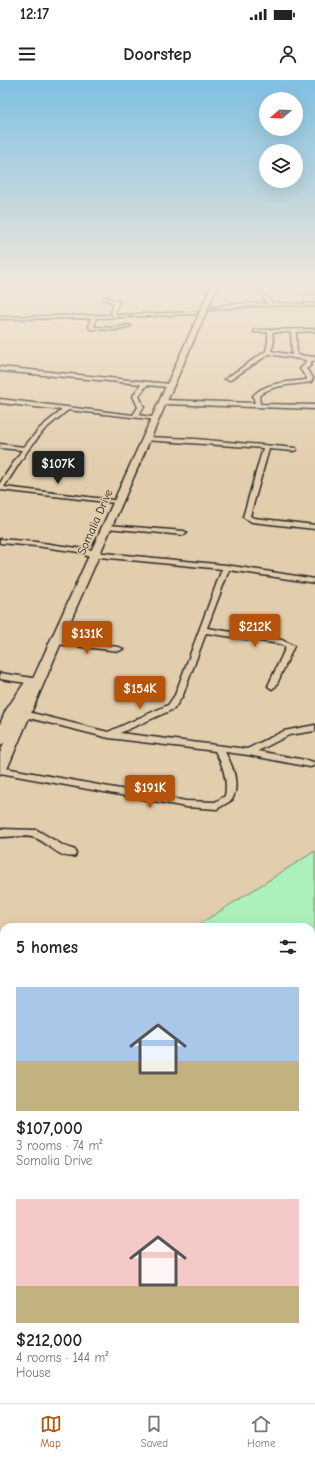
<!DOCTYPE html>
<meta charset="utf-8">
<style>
:root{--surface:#fff;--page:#f6f6f6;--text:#222;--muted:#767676;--line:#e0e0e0;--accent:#b45309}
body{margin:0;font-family:"Comic Neue",sans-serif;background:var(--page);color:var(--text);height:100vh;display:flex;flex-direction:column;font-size:15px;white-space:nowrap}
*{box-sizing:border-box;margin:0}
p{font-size:13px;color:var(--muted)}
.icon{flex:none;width:22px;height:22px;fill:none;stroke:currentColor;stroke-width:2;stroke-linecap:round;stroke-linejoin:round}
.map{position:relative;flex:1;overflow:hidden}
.sheet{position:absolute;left:0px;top:843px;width:315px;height:480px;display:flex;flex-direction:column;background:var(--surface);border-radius:12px 12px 0 0;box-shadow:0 4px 16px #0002}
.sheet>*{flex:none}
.needle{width:26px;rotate:251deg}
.controls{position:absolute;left:259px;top:12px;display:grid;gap:8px}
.controls a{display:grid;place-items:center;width:44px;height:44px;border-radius:50%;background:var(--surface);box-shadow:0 4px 16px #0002;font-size:20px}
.price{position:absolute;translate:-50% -34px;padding:0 9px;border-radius:4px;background:var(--accent);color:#fff;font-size:13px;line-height:26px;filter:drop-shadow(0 1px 2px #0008)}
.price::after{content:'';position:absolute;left:50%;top:24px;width:12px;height:9px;margin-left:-6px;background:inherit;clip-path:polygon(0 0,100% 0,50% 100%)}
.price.selected{background:#222;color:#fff}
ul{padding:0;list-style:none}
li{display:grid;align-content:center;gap:8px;height:212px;padding:0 16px}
li span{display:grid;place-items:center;height:124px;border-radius:0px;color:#555}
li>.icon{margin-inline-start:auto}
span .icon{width:72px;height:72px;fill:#fffc;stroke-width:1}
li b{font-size:17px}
h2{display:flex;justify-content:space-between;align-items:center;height:48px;padding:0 16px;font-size:17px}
.status{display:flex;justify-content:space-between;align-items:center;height:28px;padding:0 20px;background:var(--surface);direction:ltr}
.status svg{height:11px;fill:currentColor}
header{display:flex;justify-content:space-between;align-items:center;height:52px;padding:0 16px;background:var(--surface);font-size:18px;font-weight:800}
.tabs{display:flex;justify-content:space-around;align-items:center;height:56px;border-top:1px solid var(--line);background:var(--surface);font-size:11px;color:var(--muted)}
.tabs a{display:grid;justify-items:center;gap:2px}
.tabs .selected{color:var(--accent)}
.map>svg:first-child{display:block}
</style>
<div class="status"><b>12:17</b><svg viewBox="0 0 49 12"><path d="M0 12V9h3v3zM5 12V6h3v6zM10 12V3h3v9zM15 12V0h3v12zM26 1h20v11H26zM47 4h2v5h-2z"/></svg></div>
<header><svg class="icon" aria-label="menu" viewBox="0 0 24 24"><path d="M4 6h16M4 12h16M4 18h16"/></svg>Doorstep<svg class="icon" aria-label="person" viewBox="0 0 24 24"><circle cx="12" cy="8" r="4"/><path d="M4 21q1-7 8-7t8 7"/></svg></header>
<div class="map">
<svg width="315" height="1323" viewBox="0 0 315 1323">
<rect width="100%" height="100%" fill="#e2cdac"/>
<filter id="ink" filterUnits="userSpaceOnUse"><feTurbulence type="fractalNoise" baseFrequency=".025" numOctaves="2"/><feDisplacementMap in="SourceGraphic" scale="8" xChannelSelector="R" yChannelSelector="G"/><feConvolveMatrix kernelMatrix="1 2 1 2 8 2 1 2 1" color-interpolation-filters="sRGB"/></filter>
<g filter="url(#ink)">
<path fill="#acf1bc" stroke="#6c8e74" d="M315,771V1067L311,1064V847H195Z"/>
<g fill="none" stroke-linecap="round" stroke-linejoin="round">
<defs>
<path id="minor" d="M156,205H181L210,208L208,209Z
M262,212L272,223L315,224V226C277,225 240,225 203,231L201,230L231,224L267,223L260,213Z
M315,212V214L304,215L302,214Z
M104,217L119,221L115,232L117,235L196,232L198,233L196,234L96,238L94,247L115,248L129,245L131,246L115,250L90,249L89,247L91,238L0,239V237L113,235L111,232L114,223L104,219Z
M315,249V251L296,252L297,275L315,277V281H311V285L306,289L313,298L311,302C295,305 271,304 259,316L260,324L315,325V329L164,324L161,322L164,320L255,323L253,316C265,302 290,302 307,300V298L300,289L305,284L306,280L269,274L230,300L225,299L266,271L268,262V252H254V250ZM272,252H291L292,275L271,271L274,262Z
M0,287L169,304L170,305L167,307L147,305L139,316L144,327L138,335L158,338V340L68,330L44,350L28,370L4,407L113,420L116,422L115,423L0,410V403L22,370L0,368V364L24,367L40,348L62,330L0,323V319L133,335L138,327L133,316L141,304L0,291Z
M146,357L195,359L296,368V370L294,371L269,369L250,436L254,438L315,445V449L252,442L243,437L263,368L144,360V358Z
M108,445L184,451L187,453L184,455L106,448L105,447Z
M0,459L36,462L91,470L94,472L226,485L315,499V503L229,490L207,548L282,560L294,566L276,606L272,609L268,606L286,567L280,564L206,553L183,615L174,629L120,653L247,669L284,651L315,645V651L289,655L258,671L310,681L313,682L315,684L313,686L310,687L248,675L225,672C233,686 240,705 232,720L217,729L186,727L0,693V687L186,721L215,722L225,716C228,700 223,685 215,671L109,658L21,636L20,634L24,631L108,652L168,625L175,615L222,489L89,476H86V473L36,466L0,463Z
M53,560L119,567L123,569L119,571L56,564L52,562Z
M0,593L33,598L37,601L33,604L0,599Z
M0,749L37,750L64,766L75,770L76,773L75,776C60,780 48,762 35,758C28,755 8,757 0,757Z
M0,1070L4,1071V1084L0,1083Z
M311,1231L315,1232V1247L311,1246Z"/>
<path id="primary" d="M212,205H218L73,535L7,689L5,692L0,694V673L4,663L0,665V644L6,630L25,602L32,601Z"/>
</defs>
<use href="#minor" stroke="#2b2b2b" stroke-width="3"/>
<use href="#primary" stroke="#2b2b2b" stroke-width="3"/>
<use href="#minor" fill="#e2cdac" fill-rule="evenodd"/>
<use href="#primary" fill="#e2cdac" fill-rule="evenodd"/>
</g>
</g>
<linearGradient id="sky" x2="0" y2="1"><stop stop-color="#7fc0e3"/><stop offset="0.53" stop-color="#f2e8da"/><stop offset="1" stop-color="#f2e8da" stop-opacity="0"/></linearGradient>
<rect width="315" height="390" fill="url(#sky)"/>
<g text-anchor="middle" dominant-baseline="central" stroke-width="3" stroke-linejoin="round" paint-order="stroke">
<g font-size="12" fill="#2b2b2b" stroke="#e2cdac">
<text transform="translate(95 442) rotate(-66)">Somalia Drive</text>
</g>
</g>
</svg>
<div class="controls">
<a><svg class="needle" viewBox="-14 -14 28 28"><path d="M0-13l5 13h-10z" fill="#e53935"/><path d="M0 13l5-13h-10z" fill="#767676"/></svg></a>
<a><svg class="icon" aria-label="layers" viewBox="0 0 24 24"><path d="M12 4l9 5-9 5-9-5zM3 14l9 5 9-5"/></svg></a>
</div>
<b class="price selected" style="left:58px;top:405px">$107K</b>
<b class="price" style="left:255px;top:568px">$212K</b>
<b class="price" style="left:87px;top:575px">$131K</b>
<b class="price" style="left:140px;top:630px">$154K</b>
<b class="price" style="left:150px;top:729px">$191K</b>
<section class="sheet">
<h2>5 homes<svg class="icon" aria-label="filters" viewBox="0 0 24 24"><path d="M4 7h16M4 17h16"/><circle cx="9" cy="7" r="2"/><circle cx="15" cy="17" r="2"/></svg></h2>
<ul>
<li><span style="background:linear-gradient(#a9c7e8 60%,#c2b280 0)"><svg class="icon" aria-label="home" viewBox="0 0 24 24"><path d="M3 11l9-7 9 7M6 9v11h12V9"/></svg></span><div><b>$107,000</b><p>3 rooms · 74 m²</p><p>Somalia Drive</p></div></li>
<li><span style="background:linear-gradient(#f6c9c9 70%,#c2b280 0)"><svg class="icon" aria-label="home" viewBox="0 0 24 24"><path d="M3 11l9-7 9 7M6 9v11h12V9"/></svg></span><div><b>$212,000</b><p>4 rooms · 144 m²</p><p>House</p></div></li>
</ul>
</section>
</div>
<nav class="tabs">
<a class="selected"><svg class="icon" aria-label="map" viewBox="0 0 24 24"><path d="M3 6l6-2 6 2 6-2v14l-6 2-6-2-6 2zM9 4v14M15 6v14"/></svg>Map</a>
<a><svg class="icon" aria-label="saved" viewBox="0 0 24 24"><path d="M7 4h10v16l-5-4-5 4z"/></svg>Saved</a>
<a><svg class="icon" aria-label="home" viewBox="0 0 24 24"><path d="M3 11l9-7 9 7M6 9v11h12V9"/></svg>Home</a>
</nav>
